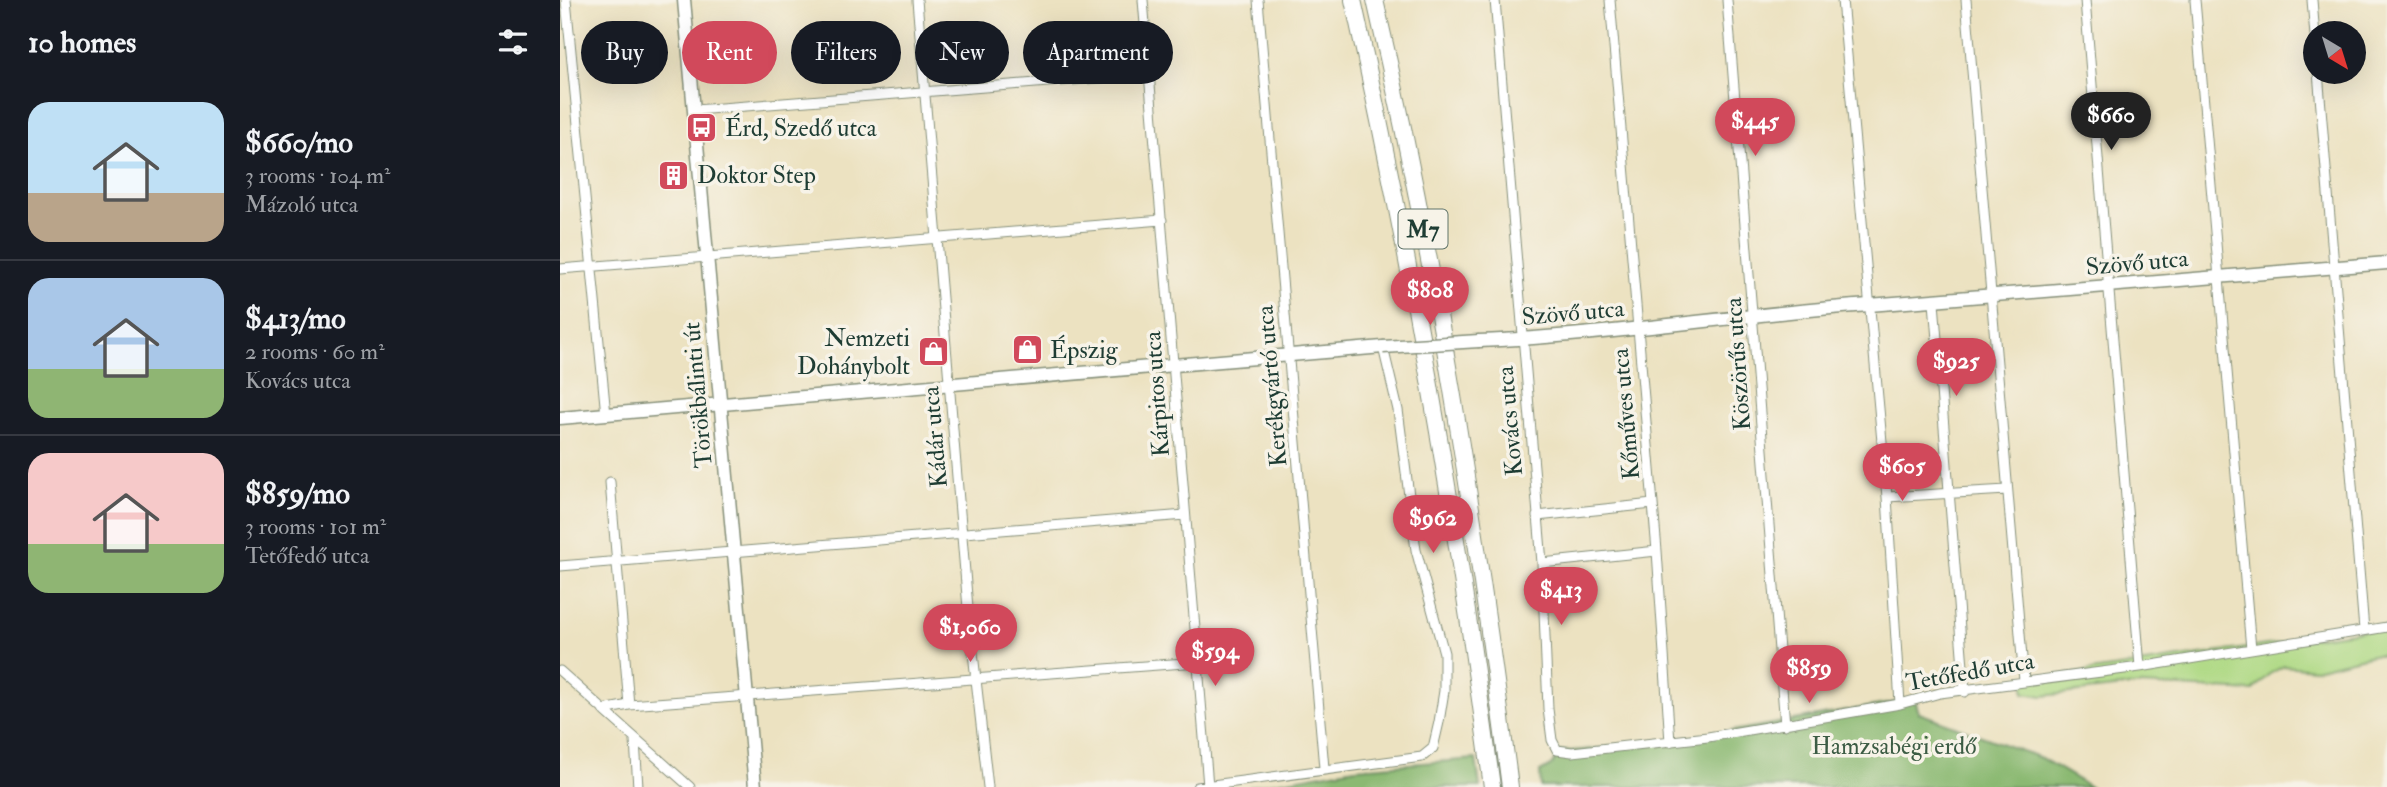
<!DOCTYPE html>
<meta charset="utf-8">
<style>
:root{--surface:#171b24;--page:#242831;--text:#f1f3f6;--muted:#9ea1a6;--line:#363941;--accent:#d1495b}
body{margin:0;font-family:"IM FELL Double Pica",serif;background:var(--page);color:var(--text);height:100vh;display:flex;flex-direction:column;font-size:26px;white-space:nowrap}
*{box-sizing:border-box;margin:0}
p{font-size:23px;color:var(--muted)}
.icon{flex:none;width:38px;height:38px;fill:none;stroke:currentColor;stroke-width:2;stroke-linecap:round;stroke-linejoin:round}
.map{position:relative;flex:1;overflow:hidden}
.details{display:flex;flex-direction:column;background:var(--surface);width:560px}
.details>*{flex:none}
.hud{position:absolute;left:21px;top:21px;width:665px;height:63px;display:flex;gap:14px}
.needle{width:46px;rotate:142deg}
.tools{position:absolute;left:1743px;top:21px;display:grid;gap:14px}
.tools a{display:grid;place-items:center;width:63px;height:63px;border-radius:50%;background:var(--surface);box-shadow:0 7px 28px #0002;font-size:35px}
.price{position:absolute;translate:-50% -60px;padding:0 16px;border-radius:24px;background:var(--accent);color:#fff;font-size:23px;line-height:46px;filter:drop-shadow(0 2px 4px #0008)}
.price::after{content:'';position:absolute;left:50%;top:42px;width:21px;height:16px;margin-left:-10px;background:inherit;clip-path:polygon(0 0,100% 0,50% 100%)}
.price.selected{background:#222;color:#fff}
ul{padding:0;list-style:none}
li{display:flex;align-items:center;gap:21px;height:175px;padding:0 28px}
li+li{border-top:2px solid var(--line)}
li span{display:grid;place-items:center;flex:none;width:196px;height:140px;border-radius:21px;color:#555}
li>.icon{margin-inline-start:auto}
span .icon{width:84px;height:84px;fill:#fffc;stroke-width:1}
li b{font-size:30px}
h2{display:flex;justify-content:space-between;align-items:center;height:84px;padding:0 28px;font-size:30px}
.tag{padding:0 24px;border-radius:32px;background:var(--surface);box-shadow:0 7px 28px #0002;font-size:24px;line-height:63px}
.tag.selected{background:var(--accent);color:#fff}
main{display:flex;flex:1;min-height:0}
.map>svg:first-child{display:block}
</style>
<main>
<section class="details">
<h2>10 homes<svg class="icon" aria-label="filters" viewBox="0 0 24 24"><path d="M4 7h16M4 17h16"/><circle cx="9" cy="7" r="2"/><circle cx="15" cy="17" r="2"/></svg></h2>
<ul>
<li><span style="background:linear-gradient(#bfe0f5 65%,#b9a48a 0)"><svg class="icon" aria-label="home" viewBox="0 0 24 24"><path d="M3 11l9-7 9 7M6 9v11h12V9"/></svg></span><div><b>$660/mo</b><p>3 rooms · 104 m²</p><p>Mázoló utca</p></div></li>
<li><span style="background:linear-gradient(#a9c7e8 65%,#8fb573 0)"><svg class="icon" aria-label="home" viewBox="0 0 24 24"><path d="M3 11l9-7 9 7M6 9v11h12V9"/></svg></span><div><b>$413/mo</b><p>2 rooms · 60 m²</p><p>Kovács utca</p></div></li>
<li><span style="background:linear-gradient(#f6c9c9 65%,#8fb573 0)"><svg class="icon" aria-label="home" viewBox="0 0 24 24"><path d="M3 11l9-7 9 7M6 9v11h12V9"/></svg></span><div><b>$859/mo</b><p>3 rooms · 101 m²</p><p>Tetőfedő utca</p></div></li>
</ul>
</section>
<div class="map">
<svg width="1827" height="787" viewBox="0 0 1827 787">
<rect width="100%" height="100%" fill="#f7f3e8"/>
<filter id="ink" filterUnits="userSpaceOnUse"><feTurbulence type="fractalNoise" baseFrequency=".0143" numOctaves="2"/><feDisplacementMap in="SourceGraphic" scale="14" xChannelSelector="R" yChannelSelector="G"/><feConvolveMatrix kernelMatrix="1 2 1 2 8 2 1 2 1" color-interpolation-filters="sRGB"/></filter>
<filter id="wash" filterUnits="userSpaceOnUse"><feTurbulence type="fractalNoise" baseFrequency=".00686" numOctaves="4" result="noise"/><feDisplacementMap in="SourceGraphic" scale="28" xChannelSelector="R" yChannelSelector="G"/><feGaussianBlur stdDeviation="1.57" result="paint"/><feColorMatrix in="noise" values="0 0 0 0 0 0 0 0 0 0 0 0 0 0 0 0 0 1.4 0 .05"/><feComposite in="paint" operator="in"/></filter>
<g filter="url(#wash)">
<rect width="100%" height="100%" fill="#ece2c1"/>
<path fill="#afd984" stroke="#678b5c" stroke-width="2" d="M1827,627V655H1812L1755,669L1724,666L1708,675L1693,691L1580,685L1483,696L1464,693V681Z"/>
<path fill="#8bb972" stroke="#557b53" stroke-width="2" d="M1355,699L1359,713L1481,758L1530,787H981L980,772L991,766L1000,752L1110,742Z
M916,759L920,787H689L795,768Z"/>
</g>
<g filter="url(#ink)">
<g fill="none" stroke-linecap="round" stroke-linejoin="round">
<defs>
<path id="street" d="M6,0L46,415
M357,0L408,608L428,787
M583,0L648,786
M698,0L764,768
M935,0L982,563L988,709L992,740L997,750L1012,752L1148,737L1340,704L1380,693L1580,667L1827,627
M1050,0L1097,551L1110,742
M1167,0L1225,725
M1282,0L1327,497L1340,704
M1406,0L1464,681
M1525,0L1580,667
M1635,0L1691,649
M1752,0L1755,36
M1758,72L1804,630
M135,110L589,74
M0,269L602,220
M1374,302L1405,692
M50,482L69,705
M1327,497L1447,490
M977,516L1093,504
M982,563L1097,551
M0,566L625,515
M0,671L130,787
M43,710L69,705L638,662
M75,741L78,787
M637,787L862,757L873,748L879,722L884,691V653L856,550L838,410L823,347"/>
<path id="secondary" d="M124,0L195,787
M919,341C1050,336 1179,314 1309,305C1482,291 1654,278 1827,263
M0,418L823,347"/>
<path id="highway" d="M793,0C851,260 897,523 932,787
M815,0C875,259 916,523 950,787"/>
</defs>
<use href="#street" stroke="#86907a" stroke-width="11"/>
<use href="#secondary" stroke="#86907a" stroke-width="15"/>
<use href="#highway" stroke="#86907a" stroke-width="18"/>
<use href="#street" stroke="#fff" stroke-width="9"/>
<use href="#secondary" stroke="#fff" stroke-width="12"/>
<use href="#highway" stroke="#fff" stroke-width="16"/>
<defs>
<path id="secondary-bridge" d="M823,347L919,341"/>
</defs>
<use href="#secondary-bridge" stroke="#86907a" stroke-width="15" stroke-linecap="butt"/>
<use href="#secondary-bridge" stroke="#fff" stroke-width="12"/>
</g>
</g>
<defs>
<symbol id="bus-square" viewBox="-11 -11 22 22"><rect x="-9" y="-9" width="18" height="18" rx="4" fill="#d1495b" stroke="#f7f3e8"/><path d="M-5-6H5V4H4V6H2V4H-2V6H-4V4H-5ZM-3.5-4V0h7V-4ZM-3.5 1.2v1.5H-2V1.2ZM2 1.2v1.5H3.5V1.2Z" fill="#fff"/></symbol>
<symbol id="building-square" viewBox="-11 -11 22 22"><rect x="-9" y="-9" width="18" height="18" rx="4" fill="#d1495b" stroke="#f7f3e8"/><path d="M-4-6H4V6H1V3H-1V6H-4ZM-2.5-4.3h1.7v1.8h-1.7ZM.8-4.3h1.7v1.8H.8ZM-2.5-1h1.7V.8h-1.7ZM.8-1h1.7V.8H.8Z" fill="#fff"/></symbol>
<symbol id="shop-square" viewBox="-11 -11 22 22"><rect x="-9" y="-9" width="18" height="18" rx="4" fill="#d1495b" stroke="#f7f3e8"/><path d="M-5-2.5h2.3a2.7 3.5 0 0 1 5.4 0H5L5.5 6h-11ZM-1.5-2.5h3a1.5 2.3 0 0 0-3 0Z" fill="#fff"/></symbol>
</defs>
<g fill-rule="evenodd">
<use href="#bus-square" x="124" y="110" width="35" height="35"/>
<use href="#building-square" x="96" y="158" width="35" height="35"/>
<use href="#shop-square" x="450" y="332" width="35" height="35"/>
<use href="#shop-square" x="356" y="334" width="35" height="35"/>
</g>
<g text-anchor="middle" dominant-baseline="central" stroke-width="7" stroke-linejoin="round" paint-order="stroke">
<rect fill="#f7f3e8" stroke="#60746a" stroke-width="2" x="838.5" y="209.5" width="49" height="39" rx="5"/>
<g font-size="23" font-weight="bold" fill="#1f3d34">
<text x="863" y="229">M7</text>
</g>
<g font-size="24" fill="#1f3d34" stroke="#f7f3e8" text-anchor="start">
<text x="165" y="128">Érd, Szedő utca</text>
<text x="137" y="175">Doktor Step</text>
<text x="350" y="338" text-anchor="end">Nemzeti<tspan x="350" dy="28">Dohánybolt</tspan></text>
<text x="490" y="350">Épszig</text>
</g>
<g font-size="24" fill="#1f3d34" stroke="#f7f3e8">
<text transform="translate(1577 263) rotate(-5)">Szövő utca</text>
<text transform="translate(1013 313) rotate(-5)">Szövő utca</text>
<text transform="translate(1178 364) rotate(-94)">Köszörűs utca</text>
<text transform="translate(712 386) rotate(-95)">Kerékgyártó utca</text>
<text transform="translate(597 394) rotate(-94)">Kárpitos utca</text>
<text transform="translate(138 395) rotate(-95)">Törökbálinti út</text>
<text transform="translate(1066 414) rotate(-95)">Kőműves utca</text>
<text transform="translate(950 421) rotate(-95)">Kovács utca</text>
<text transform="translate(375 437) rotate(-95)">Kádár utca</text>
<text transform="translate(1410 672) rotate(-10)">Tetőfedő utca</text>
</g>
<g font-size="24" fill="#3c5c44" stroke="#f7f3e8">
<text x="1334" y="746">Hamzsabégi erdő</text>
</g>
</g>
</svg>
<div class="tools">
<a><svg class="needle" viewBox="-14 -14 28 28"><path d="M0-13l5 13h-10z" fill="#e53935"/><path d="M0 13l5-13h-10z" fill="#9ea1a6"/></svg></a>
</div>
<b class="price selected" style="left:1551px;top:152px">$660</b>
<b class="price" style="left:1195px;top:158px">$445</b>
<b class="price" style="left:870px;top:327px">$808</b>
<b class="price" style="left:1396px;top:398px">$925</b>
<b class="price" style="left:1342px;top:503px">$605</b>
<b class="price" style="left:873px;top:555px">$962</b>
<b class="price" style="left:1001px;top:627px">$413</b>
<b class="price" style="left:410px;top:664px">$1,060</b>
<b class="price" style="left:655px;top:688px">$594</b>
<b class="price" style="left:1249px;top:705px">$859</b>
<div class="hud">
<a class="tag">Buy</a>
<a class="tag selected">Rent</a>
<a class="tag">Filters</a>
<a class="tag">New</a>
<a class="tag">Apartment</a>
</div>
</div>
</main>
